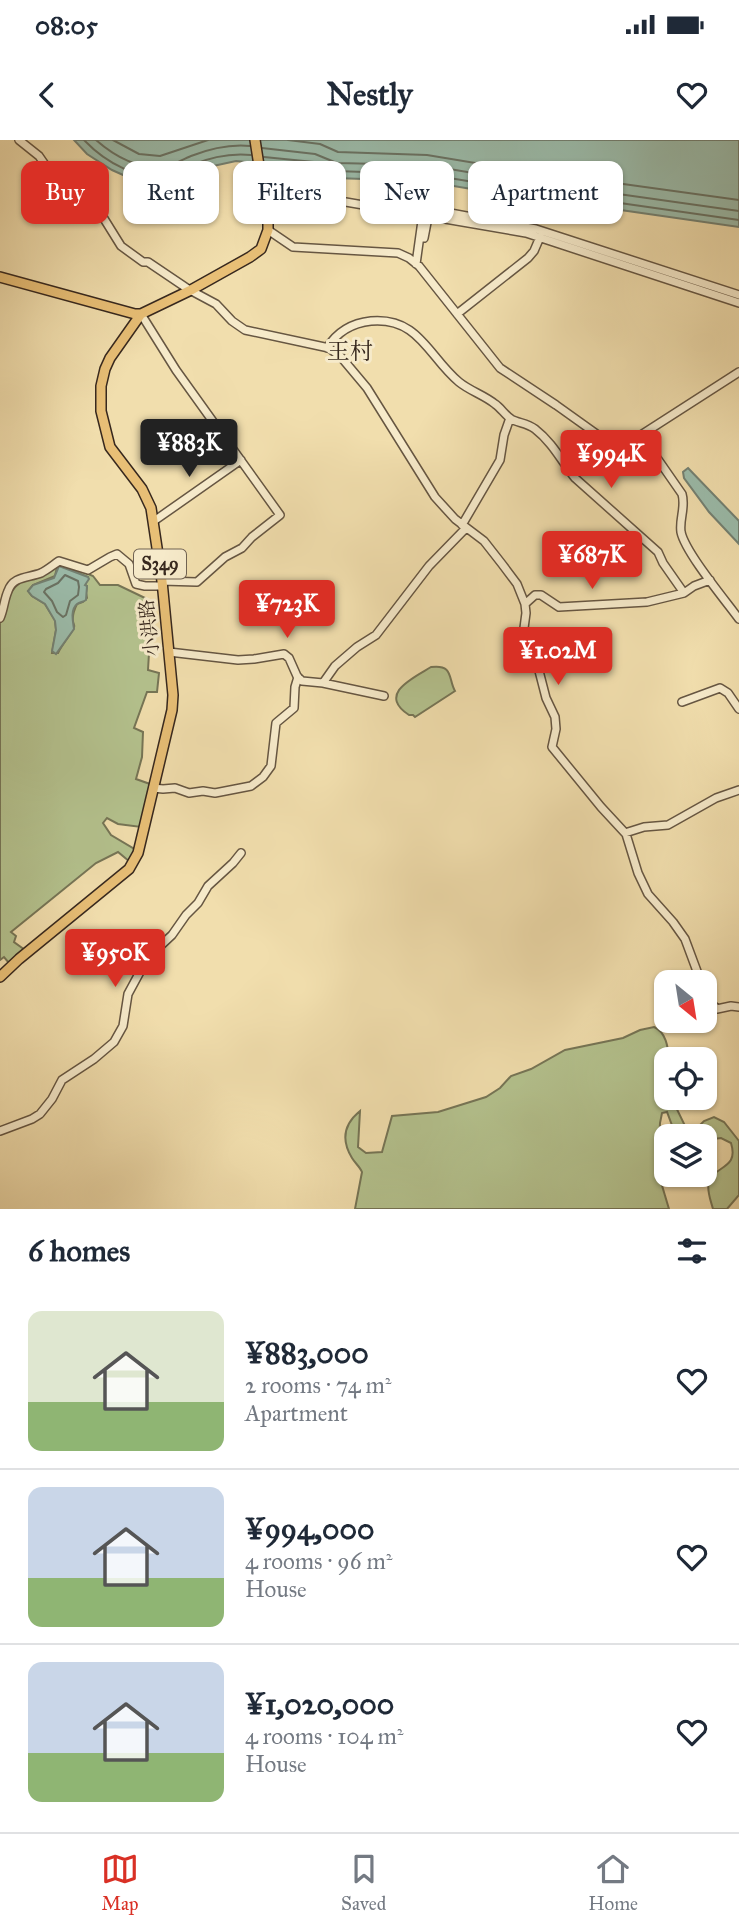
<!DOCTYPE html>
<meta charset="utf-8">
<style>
:root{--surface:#fff;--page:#f2f2f3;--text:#1f2937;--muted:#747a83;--line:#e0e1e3;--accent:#d93025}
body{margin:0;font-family:"IM FELL Great Primer","Noto Serif SC",serif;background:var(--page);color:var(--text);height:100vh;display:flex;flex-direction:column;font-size:26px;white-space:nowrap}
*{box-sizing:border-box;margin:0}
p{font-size:23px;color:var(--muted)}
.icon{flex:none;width:38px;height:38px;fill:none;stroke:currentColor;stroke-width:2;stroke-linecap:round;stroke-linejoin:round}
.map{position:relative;height:1069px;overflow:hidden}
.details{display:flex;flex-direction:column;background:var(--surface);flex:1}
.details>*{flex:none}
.banner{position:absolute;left:21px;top:21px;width:698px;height:63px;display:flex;gap:14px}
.needle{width:46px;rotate:150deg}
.fabs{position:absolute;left:654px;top:830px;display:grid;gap:14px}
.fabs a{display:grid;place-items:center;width:63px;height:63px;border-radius:14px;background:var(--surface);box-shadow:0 2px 5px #0004;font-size:35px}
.price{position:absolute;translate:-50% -60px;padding:0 16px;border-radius:7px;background:var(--accent);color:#fff;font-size:23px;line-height:46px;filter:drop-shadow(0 2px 4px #0008)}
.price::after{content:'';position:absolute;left:50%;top:42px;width:21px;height:16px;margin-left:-10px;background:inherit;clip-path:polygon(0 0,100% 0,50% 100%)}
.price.on{background:#222;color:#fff}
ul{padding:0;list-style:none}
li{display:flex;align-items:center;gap:21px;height:175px;padding:0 28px}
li+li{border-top:2px solid var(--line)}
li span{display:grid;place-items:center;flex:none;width:196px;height:140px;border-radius:14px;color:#555}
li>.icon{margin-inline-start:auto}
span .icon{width:84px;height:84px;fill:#fffc;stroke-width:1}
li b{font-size:30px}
h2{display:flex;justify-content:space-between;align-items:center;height:84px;padding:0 28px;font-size:30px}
.chip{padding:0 24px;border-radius:14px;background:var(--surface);box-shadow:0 2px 5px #0004;font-size:24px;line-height:63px}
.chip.on{background:var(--accent);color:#fff}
.status{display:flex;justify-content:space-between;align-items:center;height:49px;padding:0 35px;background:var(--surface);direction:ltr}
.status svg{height:19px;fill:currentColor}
header{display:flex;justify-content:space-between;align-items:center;height:91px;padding:0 28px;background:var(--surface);font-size:32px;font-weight:700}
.tabs{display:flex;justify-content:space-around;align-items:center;height:98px;border-top:2px solid var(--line);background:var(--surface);font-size:19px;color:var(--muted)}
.tabs a{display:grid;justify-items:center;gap:4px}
.tabs .on{color:var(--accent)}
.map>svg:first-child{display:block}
</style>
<div class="status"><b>08:05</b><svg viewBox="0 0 49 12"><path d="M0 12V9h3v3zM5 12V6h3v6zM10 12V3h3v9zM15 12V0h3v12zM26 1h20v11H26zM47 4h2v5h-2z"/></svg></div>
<header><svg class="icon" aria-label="back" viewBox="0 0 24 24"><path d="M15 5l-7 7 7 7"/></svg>Nestly<svg class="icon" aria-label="heart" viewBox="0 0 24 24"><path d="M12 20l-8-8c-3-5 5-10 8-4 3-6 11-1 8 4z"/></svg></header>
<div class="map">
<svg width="739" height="1069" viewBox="0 0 739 1069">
<rect width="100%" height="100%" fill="#f1dead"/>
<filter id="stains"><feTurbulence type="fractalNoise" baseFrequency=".00286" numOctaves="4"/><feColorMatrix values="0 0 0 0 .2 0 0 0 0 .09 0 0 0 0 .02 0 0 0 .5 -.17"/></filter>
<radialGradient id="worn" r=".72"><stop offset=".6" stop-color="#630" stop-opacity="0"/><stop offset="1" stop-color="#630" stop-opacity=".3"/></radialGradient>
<path fill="#b4c28e" stroke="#767556" stroke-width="2" fill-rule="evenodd" d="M66,424L93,436L100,445H118L145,458L149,513L148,530L159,533L157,552H147L134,588L143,592L142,617L136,639L150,644L141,687L118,684L107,678L103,683L111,695L136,710L130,722L118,712L96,723L11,792L16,796L14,802L25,810L9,823L4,817L0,820V483C6,473 6,461 12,451C20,438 51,425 66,424ZM61,426L88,437L85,445L87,446L86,453L87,458L83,462L77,464C74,470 72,475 73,481C73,484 75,485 74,487C74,490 61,506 58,513H52L56,490L55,480L45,464L32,456L28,451L33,445L55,436L57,427Z
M431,527C454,524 448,539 455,551L415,577L413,575H409C377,554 413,538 431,527Z
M654,887C666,892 668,907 669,919H667V957H671L687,990L693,992L704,981L714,977L724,982L739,1001V1055L727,1069H713C711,1061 706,1050 709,1041C716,1025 739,1029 731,1003L721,998L705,1000V996H676L667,972L662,973L660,983L658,1032L669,1069H355L362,1032C360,1027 355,1023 352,1018C341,1000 344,984 360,971L358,1007L366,1013L382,1012L392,976L438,972L486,957L500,948L511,936L531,929L565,910L623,898L640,890Z"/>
<path fill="#9bbcab" stroke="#738173" stroke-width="2" d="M74,0H739V87L572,63L563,54L537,52L525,58L424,41L334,38L313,29L236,21L204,28L169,42H148L132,39L112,30L87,14Z
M688,328L739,381V404L709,372L684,338L683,332Z
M59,426L88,437L89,439L85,445L87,446L86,460C83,462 80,462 77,464C70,470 73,482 74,489L56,514L52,511L56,490L55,481L45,464L32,456L28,451L33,445L54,438Z"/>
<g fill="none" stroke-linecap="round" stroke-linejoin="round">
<path stroke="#697264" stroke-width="2" d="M84,0C105,22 140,43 172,34C179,32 186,28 192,25C211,17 231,13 251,15
M96,0C114,16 140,31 166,26C175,25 183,19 191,16C209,9 230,4 250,6
M113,0L139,14L160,16L208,0
M288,0L320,4L338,12L427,15L518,30L535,26L566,28L575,31L587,39L739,60
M262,8L315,14L337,23L426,25L520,41L536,36L564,38L573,42L583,49L739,71
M264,17L314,22L335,31L425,34L522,50C540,42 563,43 578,57L739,80
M65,435L78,441L79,447L78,455L70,461L66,475L63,477L57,472L52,461L44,452L46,449L58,443Z"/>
<defs>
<path id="minor" d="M19,0L39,16L48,29L79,57L90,61L98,69L121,106L143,122H148L188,149L216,164L232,181L245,190L329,208L341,217L367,248L435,357L455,379L484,401L502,424L517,444L525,464
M263,52L305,55L526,93L739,163
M370,63L386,61L536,89L739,155
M268,90L293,107L398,113L409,118L419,126L500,228L556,265L612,305H623L641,295L739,232
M424,98L429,72
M416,124L426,52
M141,174L176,230L280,375L252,397L242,408L225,417L197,442L162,441
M457,174L528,118L534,111L540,97
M327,208C337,192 352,183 371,181C419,177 428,216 459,242C470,251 484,255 495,264C501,268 505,275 511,279C518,283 527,283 535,289C553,303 562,322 575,338L658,412L663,423L684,453
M641,295L682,354C686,367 679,379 681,392C685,412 725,460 739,479
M154,381L241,320
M462,385L500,320L504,295L510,278
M0,478C4,469 4,460 8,451C13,436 28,438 41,433C47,430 53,425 59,421L88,430L110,417L117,414L129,424L136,444L145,446H163
M169,512L238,520L254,519L284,514L289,518L297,536L302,541L323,543L384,556
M323,543L335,526L357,507L376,495L429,426L466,388
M682,562L720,548L728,553L739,569
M153,648L163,649L175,648L189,653L203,651L215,653L251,646L263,637L271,626L276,583L294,568L295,547L298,537
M625,693L644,687L668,685L716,658L739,650
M701,842L685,799L673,782L648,754L638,733L626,694L601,667L552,607L556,589L555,577L546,558L537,523L524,488L526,473L525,464L535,455H541L559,467L647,462L684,453L694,446L710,440
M705,850L713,865L717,869L731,866L739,867
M0,991L32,979L40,974L52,959L62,940L94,919L114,902L123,886L128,854L141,830L157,809L172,795L186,775L198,763L208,746L233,723L241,713"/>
<path id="major" d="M0,137L135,174H141
M0,837L19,819L129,729L138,713L172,570L173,555L162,441L151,368L142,349L110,307L101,271V246L105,229L110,218L141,174L191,150L250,117L261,109L268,90V83L255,0"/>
</defs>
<use href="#minor" stroke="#665642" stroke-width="10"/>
<use href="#major" stroke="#37281e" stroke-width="12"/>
<use href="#minor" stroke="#f6eaca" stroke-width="7"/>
<use href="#major" stroke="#e8bf76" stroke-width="9"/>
</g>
<g text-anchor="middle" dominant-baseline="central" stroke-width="6" stroke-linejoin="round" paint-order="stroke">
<rect fill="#f6eaca" stroke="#706252" stroke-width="2" x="134" y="409.5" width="52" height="29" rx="5"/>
<g font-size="18" font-weight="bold" fill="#37281e">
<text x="160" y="424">S349</text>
</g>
<g font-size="19" fill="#37281e" stroke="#f6eaca">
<text transform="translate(149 488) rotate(-96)">小洪路</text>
</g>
<g font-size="23" fill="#37281e" stroke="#f6eaca">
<text x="350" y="211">王村</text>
</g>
</g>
<rect width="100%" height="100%" filter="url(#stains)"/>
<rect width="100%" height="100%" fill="url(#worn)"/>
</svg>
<div class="fabs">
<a><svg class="needle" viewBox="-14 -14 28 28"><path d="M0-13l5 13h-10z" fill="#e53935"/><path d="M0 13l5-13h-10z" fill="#747a83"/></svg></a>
<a><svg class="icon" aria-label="locate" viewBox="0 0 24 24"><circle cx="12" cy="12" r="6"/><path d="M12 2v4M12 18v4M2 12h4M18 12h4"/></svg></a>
<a><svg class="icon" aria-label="layers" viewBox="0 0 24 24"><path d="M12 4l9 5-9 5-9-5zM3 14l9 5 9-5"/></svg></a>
</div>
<b class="price on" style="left:189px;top:339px">¥883K</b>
<b class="price" style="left:611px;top:350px">¥994K</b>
<b class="price" style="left:592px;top:451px">¥687K</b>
<b class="price" style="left:287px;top:500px">¥723K</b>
<b class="price" style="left:558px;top:547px">¥1.02M</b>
<b class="price" style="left:115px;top:849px">¥950K</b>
<div class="banner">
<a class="chip on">Buy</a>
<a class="chip">Rent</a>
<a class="chip">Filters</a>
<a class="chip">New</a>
<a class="chip">Apartment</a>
</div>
</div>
<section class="details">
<h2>6 homes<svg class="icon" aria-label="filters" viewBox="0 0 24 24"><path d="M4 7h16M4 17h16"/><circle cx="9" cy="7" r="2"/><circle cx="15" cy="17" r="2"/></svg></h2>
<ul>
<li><span style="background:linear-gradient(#dfe7d0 65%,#8fb573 0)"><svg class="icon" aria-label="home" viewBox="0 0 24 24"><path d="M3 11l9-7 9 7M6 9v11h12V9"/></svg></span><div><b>¥883,000</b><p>2 rooms · 74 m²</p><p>Apartment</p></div><svg class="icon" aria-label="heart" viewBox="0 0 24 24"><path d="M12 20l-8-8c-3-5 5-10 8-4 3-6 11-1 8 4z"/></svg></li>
<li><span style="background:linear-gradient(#c9d6e8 65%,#8fb573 0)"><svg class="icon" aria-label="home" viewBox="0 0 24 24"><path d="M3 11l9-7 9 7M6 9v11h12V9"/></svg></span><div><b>¥994,000</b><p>4 rooms · 96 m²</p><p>House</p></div><svg class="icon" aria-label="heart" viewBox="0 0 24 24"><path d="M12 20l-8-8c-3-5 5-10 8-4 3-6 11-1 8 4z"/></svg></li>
<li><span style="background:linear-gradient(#c9d6e8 65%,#8fb573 0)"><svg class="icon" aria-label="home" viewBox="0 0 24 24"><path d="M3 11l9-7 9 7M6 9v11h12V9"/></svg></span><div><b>¥1,020,000</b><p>4 rooms · 104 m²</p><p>House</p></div><svg class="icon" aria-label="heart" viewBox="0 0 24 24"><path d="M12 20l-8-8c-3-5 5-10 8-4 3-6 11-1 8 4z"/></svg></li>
</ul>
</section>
<nav class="tabs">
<a class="on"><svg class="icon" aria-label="map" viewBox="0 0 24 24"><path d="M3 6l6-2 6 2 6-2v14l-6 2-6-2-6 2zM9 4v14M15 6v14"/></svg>Map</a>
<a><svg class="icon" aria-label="saved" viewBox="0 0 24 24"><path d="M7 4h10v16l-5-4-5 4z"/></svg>Saved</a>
<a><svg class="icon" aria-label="home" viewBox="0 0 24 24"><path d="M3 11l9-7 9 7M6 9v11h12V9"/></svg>Home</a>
</nav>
